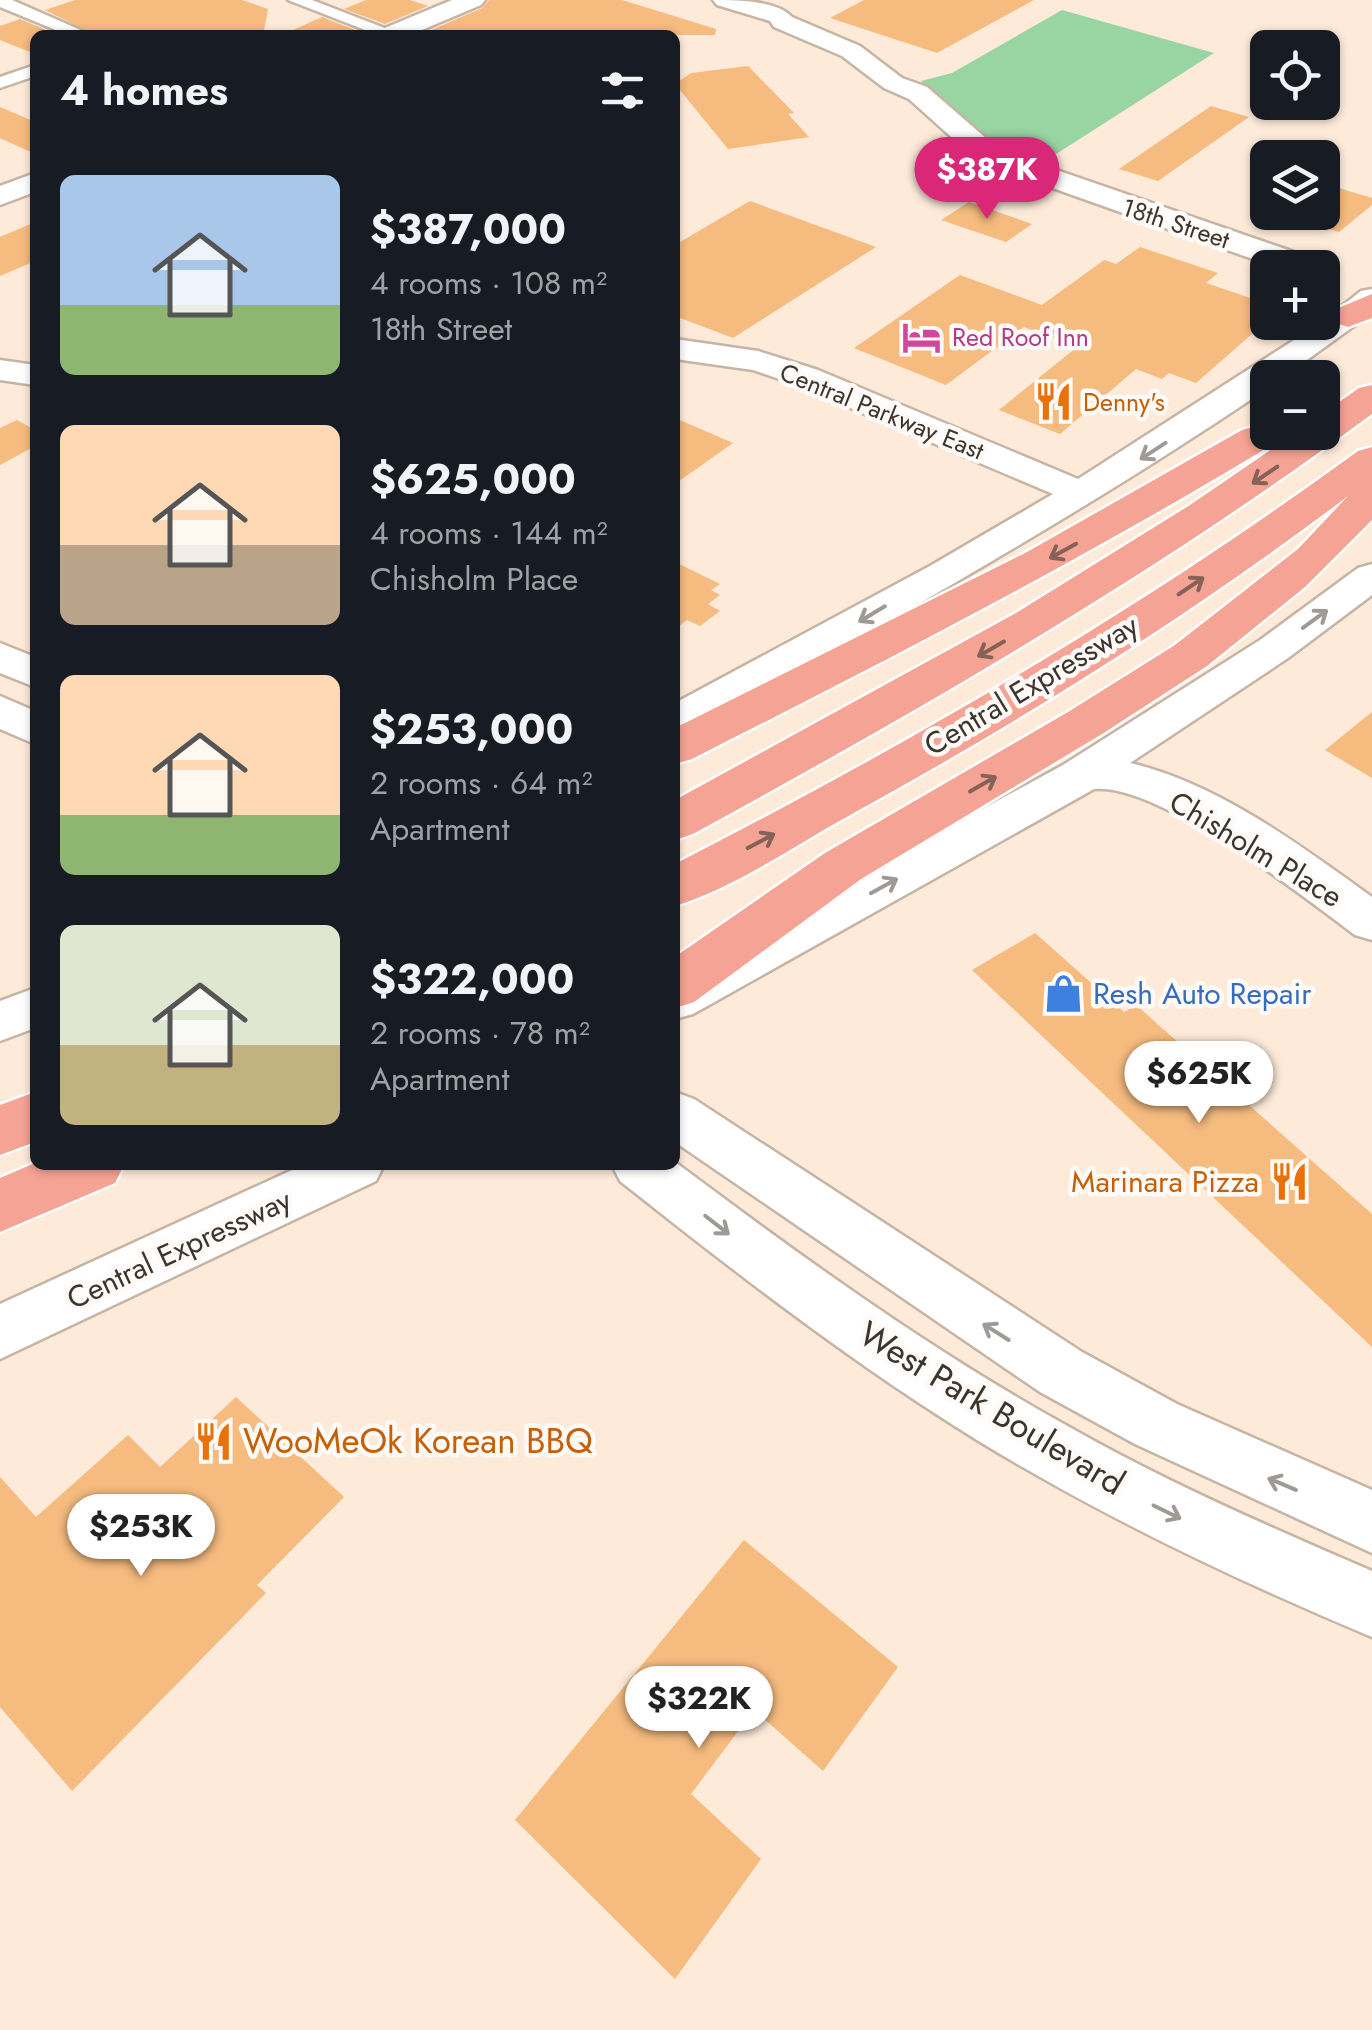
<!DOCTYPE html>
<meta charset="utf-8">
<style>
:root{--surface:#171b24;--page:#242831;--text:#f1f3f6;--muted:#9ea1a6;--accent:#db2777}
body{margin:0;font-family:Jost,sans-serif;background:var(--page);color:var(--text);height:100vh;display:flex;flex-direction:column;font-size:38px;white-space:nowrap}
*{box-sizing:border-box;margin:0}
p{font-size:32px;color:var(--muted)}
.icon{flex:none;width:55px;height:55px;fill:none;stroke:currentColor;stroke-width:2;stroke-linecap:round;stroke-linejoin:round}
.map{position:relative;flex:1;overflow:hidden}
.details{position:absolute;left:30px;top:30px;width:650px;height:1140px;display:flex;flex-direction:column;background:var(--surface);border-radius:15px;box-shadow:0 2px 8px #0004}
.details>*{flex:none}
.controls{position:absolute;left:1250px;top:30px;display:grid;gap:20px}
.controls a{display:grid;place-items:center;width:90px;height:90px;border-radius:15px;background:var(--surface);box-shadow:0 2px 8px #0004;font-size:50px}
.price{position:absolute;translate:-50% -85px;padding:0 22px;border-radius:35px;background:#fff;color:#222;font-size:32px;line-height:65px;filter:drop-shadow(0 2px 5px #0008)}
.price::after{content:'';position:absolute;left:50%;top:60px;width:30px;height:22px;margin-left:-15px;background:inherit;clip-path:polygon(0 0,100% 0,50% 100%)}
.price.active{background:var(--accent);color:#fff}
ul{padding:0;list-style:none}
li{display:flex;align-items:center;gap:30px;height:250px;padding:0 30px}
li span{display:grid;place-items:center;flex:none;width:280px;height:200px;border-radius:15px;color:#555}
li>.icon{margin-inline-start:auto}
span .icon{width:120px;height:120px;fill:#fffc;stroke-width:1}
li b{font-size:42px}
h2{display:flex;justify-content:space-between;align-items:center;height:120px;padding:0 30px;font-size:42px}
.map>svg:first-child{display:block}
</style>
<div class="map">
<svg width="1372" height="2030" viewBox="0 0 1372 2030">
<rect width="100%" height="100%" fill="#fdead9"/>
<path fill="#99d4a3" d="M1062,10L1214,53L1039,165C993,143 954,120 921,81L952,73Z"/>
<path fill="#f5bb7f" d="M75,0H242L268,9L263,35H95L45,10Z
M366,0H410L428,6L385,24L344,9Z
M489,0H622L716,29L715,35H420L482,8Z
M864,0H1034L937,53L830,18Z
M322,17L368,35H282Z
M20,19L58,35H35V54L0,40V26Z
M748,66L794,113L788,114L809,137L728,149L675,84L691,73Z
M1211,106L1249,117L1158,181L1119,169Z
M0,107L35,122V154L0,138Z
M1322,183L1372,198V205L1339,232L1322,227Z
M750,201L876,247L733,338L675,316V245Z
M969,202L1032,224L1006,242L941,220Z
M35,222V261L0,276V237Z
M1140,247L1218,273L1206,283L1268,304V320L1196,383L1169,373L1162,379L1136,369L1060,434L999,410L1077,347L1024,327L946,385L854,348L960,275L1042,305L1104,260L1116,264Z
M675,418L733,443L675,484Z
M17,420L35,430V446L0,465V428Z
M675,562L720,584L711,590L720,595L708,604L720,611L700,626L687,620L675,629Z
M1372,712V778L1325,750Z
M1035,933L1124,1012L1136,1005L1372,1214V1347L972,970Z
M236,1397L344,1497L257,1585L266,1593L72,1791L0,1707V1477L36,1517L128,1435L160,1467Z
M744,1540L898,1667L823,1771L754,1710L691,1794L761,1859L675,1979L515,1820Z"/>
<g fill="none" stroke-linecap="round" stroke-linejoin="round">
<defs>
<path id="street" d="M0,0H12L92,35H68L0,7Z
M288,0H312L400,34L378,35Z
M35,65V76L0,88V77Z"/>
<path id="secondary" d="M452,0H485L481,5L410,35H377L380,30Z
M713,0C737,0 776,0 792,17L860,46L902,78L927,87L988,140L1019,157L1320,261L1324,268H1278L999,169L968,152L909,99L884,88L842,56L774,27L770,21L717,5Z
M35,173V192L0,205V186Z
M1372,289V313L1282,378H1268V388C1082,514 887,623 690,731L675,735V703L930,566L1053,494L794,384L753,370L675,359V339L758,351L818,370L1078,479L1322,322L1361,291Z
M0,360L35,365V385L0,380Z
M1372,564V595L1288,658L1130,763C1217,783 1300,845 1372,897V940L1355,935C1302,895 1158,783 1094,789L693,1014L675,1019V977L1063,765L1260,640L1358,568Z
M0,643L35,657V687L0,673Z
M0,696L35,711V744L0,729Z
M35,988V1028L0,1041V1001Z
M675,1092L694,1099L1082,1352L1177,1404L1372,1490V1553L1135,1444L1040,1392L675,1142Z
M675,1162C802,1257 931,1351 1071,1428C1168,1483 1270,1527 1372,1571V1637C1236,1580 1103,1517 977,1440C852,1363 735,1272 620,1181L612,1165H675Z
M303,1165H384L376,1181L0,1359V1304Z"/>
<path id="highway" d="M1372,294V318L1348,327L1336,323L1330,316L1336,309Z
M1372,385V414C1157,573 927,706 693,834L675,840V800L1016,613L1190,505L1297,432H1322V414L1359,388Z
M1256,426L1268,429L1275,438L1270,446C1082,560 887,660 692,759L675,764V728L1027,552L1242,430Z
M1372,447V520L1305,587L1207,666L1102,734L861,879L694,1002L675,1008V957L679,954L825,853L1068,712L1175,645L1298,549L1348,496C1191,615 1023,720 850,815C794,846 736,887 675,906V864C913,742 1142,609 1358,451Z
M35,1092V1142L0,1155V1105Z
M35,1163V1165H124L115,1183L0,1232V1178Z"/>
</defs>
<use href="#street" stroke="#c6b4a4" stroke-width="5"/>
<use href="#secondary" stroke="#c6b4a4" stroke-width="5"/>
<use href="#highway" stroke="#fff" stroke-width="5"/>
<use href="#street" fill="#fff" fill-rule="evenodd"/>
<use href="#secondary" fill="#fff" fill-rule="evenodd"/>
<use href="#highway" fill="#f5a394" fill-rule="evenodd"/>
</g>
<defs><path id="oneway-shaft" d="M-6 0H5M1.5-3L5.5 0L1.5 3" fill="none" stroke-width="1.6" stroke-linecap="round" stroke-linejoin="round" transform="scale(2.5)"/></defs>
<g stroke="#9e9a96">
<use href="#oneway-shaft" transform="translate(1153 451) rotate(147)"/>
<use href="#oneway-shaft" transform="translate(872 614) rotate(149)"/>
<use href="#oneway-shaft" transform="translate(1315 619) rotate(-36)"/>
<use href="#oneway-shaft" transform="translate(884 886) rotate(-29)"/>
<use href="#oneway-shaft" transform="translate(717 1225) rotate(38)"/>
<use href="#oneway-shaft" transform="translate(996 1332) rotate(-148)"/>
<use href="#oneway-shaft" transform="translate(1282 1484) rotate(-157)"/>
<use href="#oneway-shaft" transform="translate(1167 1512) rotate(26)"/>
</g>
<g stroke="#866157">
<use href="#oneway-shaft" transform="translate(1265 475) rotate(146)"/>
<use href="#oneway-shaft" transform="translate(1063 551) rotate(151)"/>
<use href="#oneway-shaft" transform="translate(1191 586) rotate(-34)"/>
<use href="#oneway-shaft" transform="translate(991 649) rotate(150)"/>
<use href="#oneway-shaft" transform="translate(983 784) rotate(-30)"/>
<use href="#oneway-shaft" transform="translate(761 841) rotate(-28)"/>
</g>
<defs>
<symbol id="hotel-bare" viewBox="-9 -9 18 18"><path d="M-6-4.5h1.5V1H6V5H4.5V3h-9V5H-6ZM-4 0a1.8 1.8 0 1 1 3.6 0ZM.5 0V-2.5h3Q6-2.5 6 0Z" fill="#d1479c" stroke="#fefaf7" stroke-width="2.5" paint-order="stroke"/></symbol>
<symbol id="restaurant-bare" viewBox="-9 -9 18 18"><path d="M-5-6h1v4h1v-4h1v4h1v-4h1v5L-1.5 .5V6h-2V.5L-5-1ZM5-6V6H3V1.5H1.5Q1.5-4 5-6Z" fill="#e8710a" stroke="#fefaf7" stroke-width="2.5" paint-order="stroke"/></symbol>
<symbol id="shop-bare" viewBox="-9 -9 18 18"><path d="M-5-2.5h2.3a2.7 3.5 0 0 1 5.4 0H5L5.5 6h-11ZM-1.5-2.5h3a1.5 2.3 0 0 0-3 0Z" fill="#3f7fe0" stroke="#fefaf7" stroke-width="2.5" paint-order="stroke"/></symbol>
</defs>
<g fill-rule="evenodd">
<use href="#hotel-bare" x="894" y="310" width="55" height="55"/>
<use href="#restaurant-bare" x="1026" y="374" width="55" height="55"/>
<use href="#shop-bare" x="1036" y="966" width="55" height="55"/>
<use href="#restaurant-bare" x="1262" y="1154" width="55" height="55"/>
<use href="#restaurant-bare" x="186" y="1414" width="55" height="55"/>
</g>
<g text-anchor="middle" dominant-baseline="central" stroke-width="9" stroke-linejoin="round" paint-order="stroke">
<g font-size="25" fill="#3c352e" stroke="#fefaf7">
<text transform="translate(1176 223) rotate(18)">18th Street</text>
<text transform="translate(882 411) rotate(22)">Central Parkway East</text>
</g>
<g font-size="25" fill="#b23c85" stroke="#fefaf7" text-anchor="start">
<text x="952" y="337">Red Roof Inn</text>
</g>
<g font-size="25" fill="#c56008" stroke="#fefaf7" text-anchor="start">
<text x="1083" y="402">Denny's</text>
</g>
<g font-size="30" fill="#3c352e" stroke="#fefaf7">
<text transform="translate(1031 685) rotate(-31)">Central Expressway</text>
<text transform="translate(1256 849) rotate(31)">Chisholm Place</text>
<text transform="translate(179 1249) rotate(-25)">Central Expressway</text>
</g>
<g font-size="30" fill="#366cbe" stroke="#fefaf7" text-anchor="start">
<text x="1093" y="993">Resh Auto Repair</text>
</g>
<g font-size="30" fill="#c56008" stroke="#fefaf7" text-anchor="end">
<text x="1259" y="1181">Marinara Pizza</text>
</g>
<g font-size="35" fill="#3c352e" stroke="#fefaf7">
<text transform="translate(992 1408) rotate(31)">West Park Boulevard</text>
</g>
<g font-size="35" fill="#c56008" stroke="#fefaf7" text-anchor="start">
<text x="243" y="1441">WooMeOk Korean BBQ</text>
</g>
</g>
</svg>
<div class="controls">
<a><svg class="icon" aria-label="locate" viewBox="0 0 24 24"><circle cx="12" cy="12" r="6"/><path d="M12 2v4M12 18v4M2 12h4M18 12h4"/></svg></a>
<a><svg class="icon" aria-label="layers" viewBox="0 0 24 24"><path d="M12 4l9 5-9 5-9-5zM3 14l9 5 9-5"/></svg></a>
<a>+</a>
<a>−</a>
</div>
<b class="price active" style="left:987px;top:222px">$387K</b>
<b class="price" style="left:1199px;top:1126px">$625K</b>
<b class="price" style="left:141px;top:1579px">$253K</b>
<b class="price" style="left:699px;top:1751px">$322K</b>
<section class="details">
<h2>4 homes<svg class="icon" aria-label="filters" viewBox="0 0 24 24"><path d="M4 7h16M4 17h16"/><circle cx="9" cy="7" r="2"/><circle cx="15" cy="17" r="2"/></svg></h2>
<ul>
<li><span style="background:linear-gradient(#a9c7e8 65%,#8fb573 0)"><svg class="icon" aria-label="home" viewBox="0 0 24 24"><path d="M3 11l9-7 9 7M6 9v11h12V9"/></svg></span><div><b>$387,000</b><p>4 rooms · 108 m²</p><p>18th Street</p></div></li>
<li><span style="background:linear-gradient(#ffd9b3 60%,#b9a48a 0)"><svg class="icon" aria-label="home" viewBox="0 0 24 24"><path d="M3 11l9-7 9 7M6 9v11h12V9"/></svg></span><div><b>$625,000</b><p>4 rooms · 144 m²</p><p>Chisholm Place</p></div></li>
<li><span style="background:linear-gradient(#ffd9b3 70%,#8fb573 0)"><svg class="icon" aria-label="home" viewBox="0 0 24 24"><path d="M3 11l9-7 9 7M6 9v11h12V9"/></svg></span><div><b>$253,000</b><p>2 rooms · 64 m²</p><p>Apartment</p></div></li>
<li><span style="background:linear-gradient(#dfe7d0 60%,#c2b280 0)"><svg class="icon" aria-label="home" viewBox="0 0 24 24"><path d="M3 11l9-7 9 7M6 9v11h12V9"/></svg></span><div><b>$322,000</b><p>2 rooms · 78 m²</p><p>Apartment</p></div></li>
</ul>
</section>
</div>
